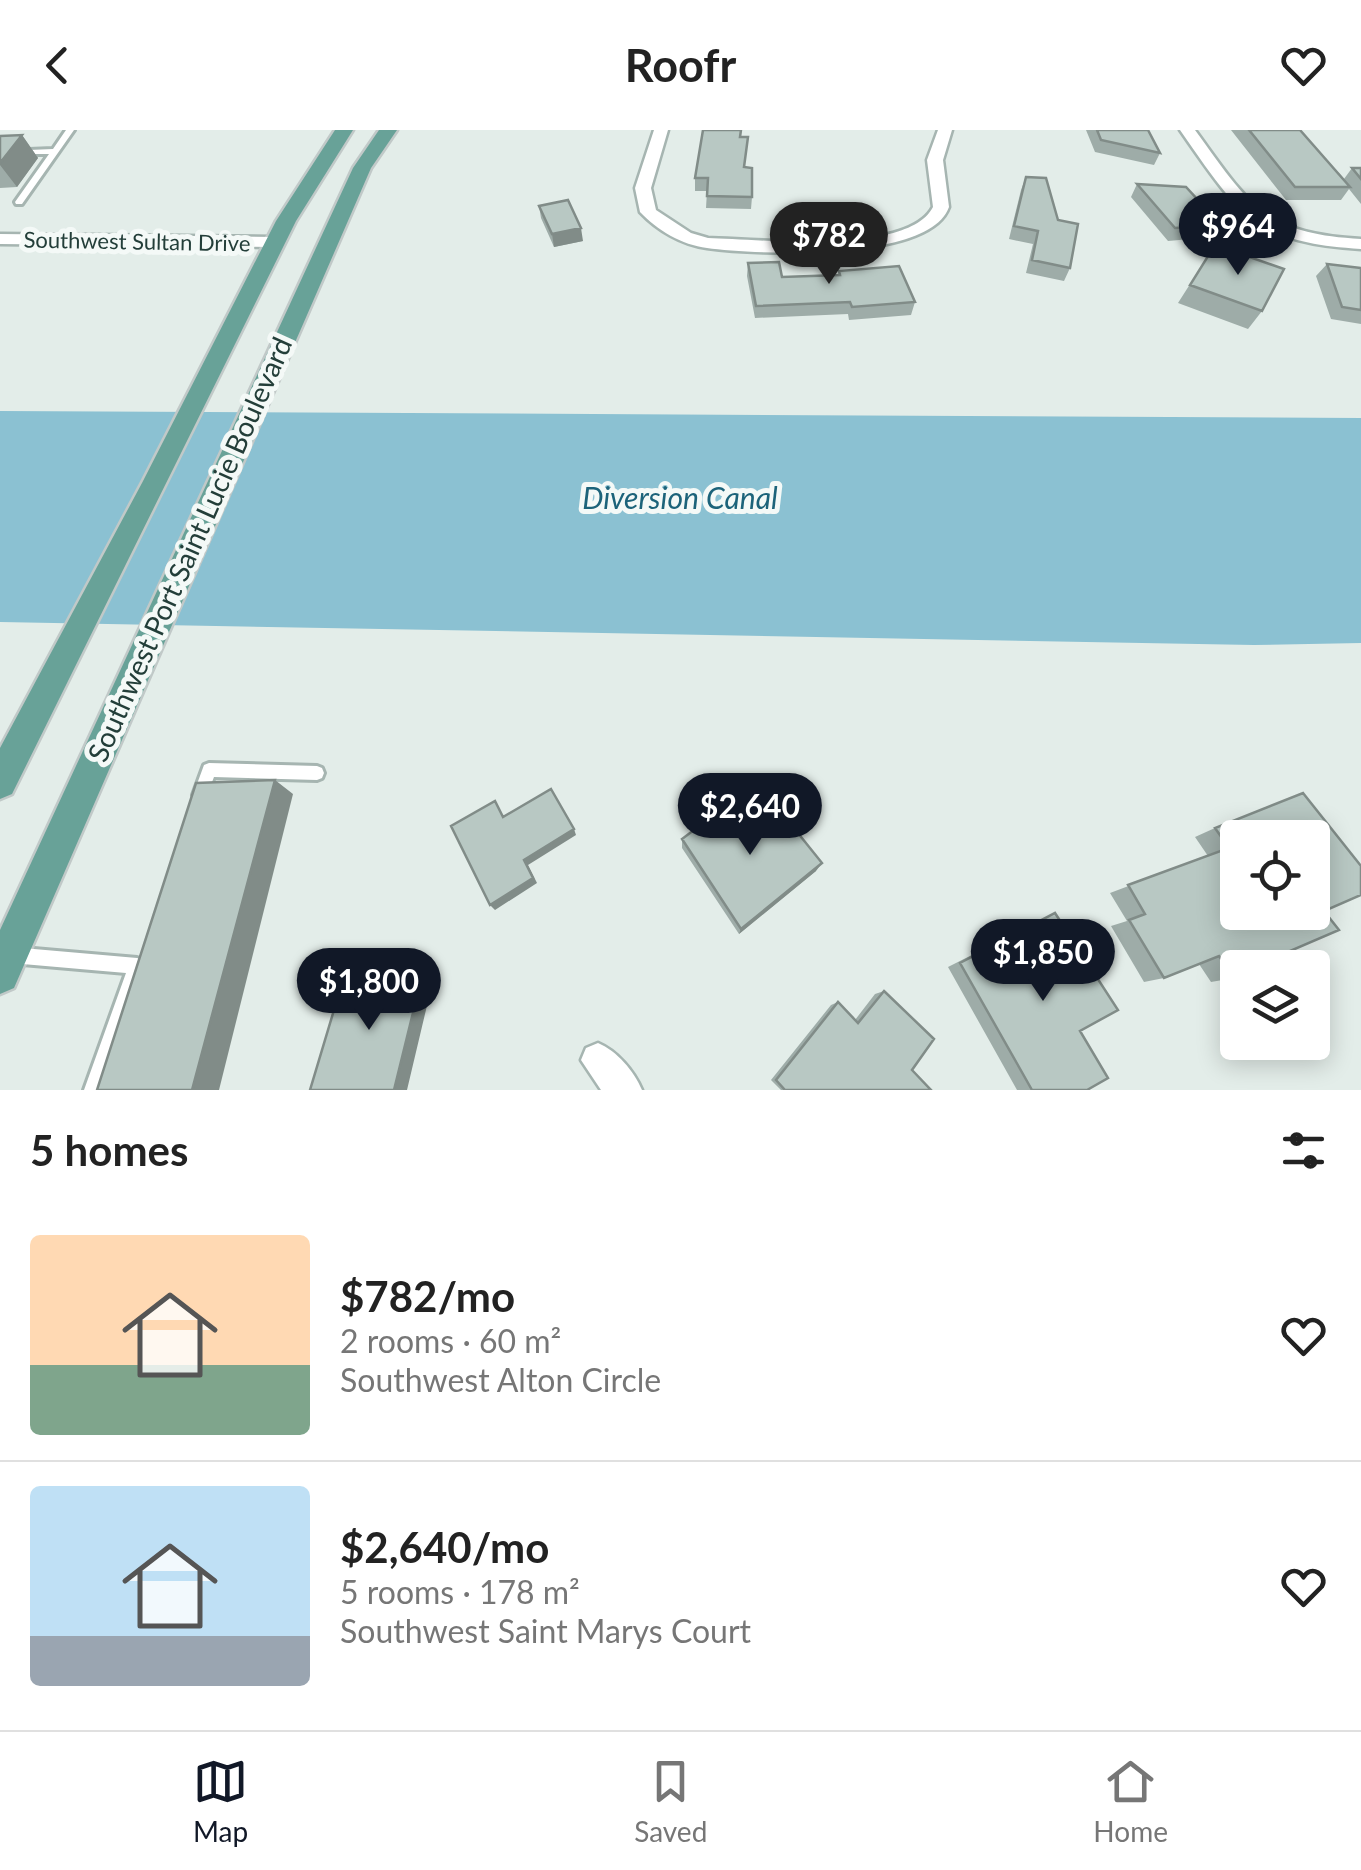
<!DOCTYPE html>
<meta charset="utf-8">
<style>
:root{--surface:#fff;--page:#f6f6f6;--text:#222;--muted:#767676;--line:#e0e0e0;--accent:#111827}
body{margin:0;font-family:Lato,sans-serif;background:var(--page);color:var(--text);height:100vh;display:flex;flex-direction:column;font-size:38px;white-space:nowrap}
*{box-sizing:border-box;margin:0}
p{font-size:32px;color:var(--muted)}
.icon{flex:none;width:55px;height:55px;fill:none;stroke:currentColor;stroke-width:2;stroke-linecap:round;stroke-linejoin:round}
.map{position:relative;height:960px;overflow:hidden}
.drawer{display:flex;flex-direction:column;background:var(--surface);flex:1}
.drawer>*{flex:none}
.buttons{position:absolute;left:1220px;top:690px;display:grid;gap:20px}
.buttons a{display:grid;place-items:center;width:110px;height:110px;border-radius:10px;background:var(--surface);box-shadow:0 5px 25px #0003;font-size:50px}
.price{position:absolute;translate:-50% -85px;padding:0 22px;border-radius:35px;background:var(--accent);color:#fff;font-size:32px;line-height:65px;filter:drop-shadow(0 2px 5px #0008)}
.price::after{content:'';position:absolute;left:50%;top:60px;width:30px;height:22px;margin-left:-15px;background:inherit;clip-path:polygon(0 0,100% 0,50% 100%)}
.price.on{background:#222;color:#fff}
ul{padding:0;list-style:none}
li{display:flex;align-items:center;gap:30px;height:250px;padding:0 30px}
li+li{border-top:2px solid var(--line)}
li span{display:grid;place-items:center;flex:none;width:280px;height:200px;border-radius:10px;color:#555}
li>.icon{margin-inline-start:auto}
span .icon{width:120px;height:120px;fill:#fffc;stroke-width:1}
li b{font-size:42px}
h2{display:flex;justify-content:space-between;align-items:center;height:120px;padding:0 30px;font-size:42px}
header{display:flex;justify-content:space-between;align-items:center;height:130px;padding:0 30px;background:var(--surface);font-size:45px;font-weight:700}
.menu{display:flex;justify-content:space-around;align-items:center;height:140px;border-top:2px solid var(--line);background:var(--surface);font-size:28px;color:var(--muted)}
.menu a{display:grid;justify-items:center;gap:5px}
.menu .on{color:var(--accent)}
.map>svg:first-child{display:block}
</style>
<header><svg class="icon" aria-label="back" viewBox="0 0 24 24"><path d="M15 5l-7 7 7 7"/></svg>Roofr<svg class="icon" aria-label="heart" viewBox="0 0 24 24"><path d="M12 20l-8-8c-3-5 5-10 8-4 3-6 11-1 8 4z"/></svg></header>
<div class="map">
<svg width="1361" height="960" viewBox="0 0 1361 960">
<rect width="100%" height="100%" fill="#e3ede9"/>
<path fill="#8bc1d2" d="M0,281L1361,288V513L1254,515L0,492Z"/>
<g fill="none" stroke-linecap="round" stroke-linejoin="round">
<defs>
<path id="lane" d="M66,0H74L22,74H16L15,72L49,24H29L25,22L29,20L53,19Z
M209,633L317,636L322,638L324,643L322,648L317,650L214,647L205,670L200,672L195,670L193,665L204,635Z
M11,817L137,828L143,830L145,836L102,960H84L126,843L11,833L5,831L3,825L5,819Z"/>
<path id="street" d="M654,0H668L651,58L656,80L691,103L708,108C757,109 908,126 933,77L927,30L938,0H952L943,30L949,77C930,132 757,125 707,118C682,115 657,100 640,82L635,58Z
M1180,0H1195C1249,74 1263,104 1361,109V119C1254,113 1238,83 1180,0Z
M0,104L274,107L283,112L274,117L0,114Z
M598,913C617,921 634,941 642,960H601L581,930L586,918Z"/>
<path id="primary" d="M335,0H353L296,91L12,664L0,669V618L142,353L276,91Z
M379,0H397L371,38L14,858L0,864V800L353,38Z"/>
</defs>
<use href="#lane" stroke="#a6b5b1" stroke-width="6"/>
<use href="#street" stroke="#a6b5b1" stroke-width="5"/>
<use href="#primary" stroke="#c1c9c8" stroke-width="5"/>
<use href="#lane" fill="#fff" fill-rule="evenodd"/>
<use href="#street" fill="#fff" fill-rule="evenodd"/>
<use href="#primary" fill="#68a298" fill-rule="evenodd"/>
</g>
<path fill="#9eaca8" d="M1086,0H1148L1160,23L1154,35L1095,22Z
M1231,0H1300L1344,49L1352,38H1361V74L1349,59L1341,70H1286Z
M22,5L38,28L17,57L0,58V6Z
M740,7L745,37L752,67L751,79L706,78L707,61H695V48Z
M1026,47L1070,138L1064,151L1026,143L1033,114L1009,109L1021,60Z
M1137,54L1221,95L1213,107L1168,111L1131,67Z
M539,76L583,111L554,117L541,88Z
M1215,115L1262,181L1248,199L1178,173Z
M748,133L782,147L838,145L839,141L915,172L911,185L849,190L848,184L755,188L747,146Z
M1327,134L1361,138V194L1331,189L1316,146Z
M1215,698L1324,781L1267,831L1234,848L1211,852L1199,834L1164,848L1144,852L1111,796L1127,791L1110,763L1208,726L1195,707Z
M682,709L816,741L739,804L682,718Z
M1055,783L1080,901L1087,960H1017L948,837Z
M884,861L912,940L931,960H781L771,950L831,875L838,872L855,890L875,864Z"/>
<path fill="#818c88" d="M22,5L38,28L17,57L0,35V33Z
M581,98L583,111L554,117L552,104Z
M275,650L293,664L219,960H192Z
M574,699L576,705L528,735L537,753L495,780L490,775L524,730Z
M822,733L816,741L739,804L741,799Z
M423,842L434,846L407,960H394Z"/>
<path fill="#b8c8c3" stroke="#818c88" stroke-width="2.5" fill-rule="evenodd" d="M703,0H741L740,7H748L744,37L752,38V67L707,66L708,48H695Z
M1097,0H1148L1160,23L1101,10Z
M1249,0H1300L1350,57H1295Z
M22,5L0,33V6Z
M1352,38H1361V49Z
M1026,47L1046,48L1058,90L1078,94L1070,138L1032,130L1038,101L1014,96Z
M1137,54L1186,57L1221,95L1175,98Z
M568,70L581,98L552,104L539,76Z
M1215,115L1284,139L1262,181L1190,155Z
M779,132L782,147L840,145L839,141L899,136L915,172L852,177L850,172L756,176L748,133Z
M1327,134L1361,138V180L1342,177Z
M275,650L192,960H97L196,653Z
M551,659L574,699L524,730L533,748L490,775L451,696L495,671L503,687Z
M1303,663L1361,736V765L1324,781L1339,800L1267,831L1269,833L1259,838H1238V846L1234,848L1219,826L1164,848L1129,790L1145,784L1128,755L1229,718L1215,698ZM1238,708H1312V782H1238Z
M739,666L758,692L777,677L822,733L741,799L682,709Z
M1055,783L1118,880L1080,901L1108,948L1087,960H1032L960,833Z
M361,836L423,842L394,960H310L334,880L348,881Z
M884,861L934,909L912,940L931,960H785L776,950L838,872L858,893Z"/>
<g text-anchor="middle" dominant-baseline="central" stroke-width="10" stroke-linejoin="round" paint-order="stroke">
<g font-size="22" fill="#233e39" stroke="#f4f9f7">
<text transform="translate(137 111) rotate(1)">Southwest Sultan Drive</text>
</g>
<g font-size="28" fill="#233e39" stroke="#f4f9f7">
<text transform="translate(189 419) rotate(-66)">Southwest Port Saint Lucie Boulevard</text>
</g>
<g font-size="30" font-style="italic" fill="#1c637a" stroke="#f4f9f7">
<text x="680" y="367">Diversion Canal</text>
</g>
</g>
</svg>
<div class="buttons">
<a><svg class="icon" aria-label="locate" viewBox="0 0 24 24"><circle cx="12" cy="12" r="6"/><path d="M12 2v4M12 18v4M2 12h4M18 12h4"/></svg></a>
<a><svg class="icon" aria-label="layers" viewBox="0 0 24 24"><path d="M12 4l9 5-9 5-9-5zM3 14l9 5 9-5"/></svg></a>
</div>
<b class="price" style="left:1238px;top:148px">$964</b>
<b class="price on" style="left:829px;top:157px">$782</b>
<b class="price" style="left:750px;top:728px">$2,640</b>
<b class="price" style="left:1043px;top:874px">$1,850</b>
<b class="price" style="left:369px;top:903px">$1,800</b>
</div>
<section class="drawer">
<h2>5 homes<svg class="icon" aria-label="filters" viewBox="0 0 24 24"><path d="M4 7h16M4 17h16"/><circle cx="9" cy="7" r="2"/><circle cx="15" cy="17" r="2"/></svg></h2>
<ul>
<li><span style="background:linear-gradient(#ffd9b3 65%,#7fa58c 0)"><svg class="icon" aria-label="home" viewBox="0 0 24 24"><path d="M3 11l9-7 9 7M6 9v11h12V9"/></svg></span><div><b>$782/mo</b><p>2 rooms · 60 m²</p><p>Southwest Alton Circle</p></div><svg class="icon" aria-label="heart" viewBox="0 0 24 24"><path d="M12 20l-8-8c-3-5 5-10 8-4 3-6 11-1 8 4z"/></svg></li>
<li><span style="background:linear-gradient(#bfe0f5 75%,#9aa5b1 0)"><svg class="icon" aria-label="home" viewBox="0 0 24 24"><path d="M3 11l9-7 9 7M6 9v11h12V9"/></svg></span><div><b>$2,640/mo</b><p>5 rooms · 178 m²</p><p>Southwest Saint Marys Court</p></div><svg class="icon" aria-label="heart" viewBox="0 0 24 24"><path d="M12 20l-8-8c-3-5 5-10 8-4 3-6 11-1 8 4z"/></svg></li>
</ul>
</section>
<nav class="menu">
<a class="on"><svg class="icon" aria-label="map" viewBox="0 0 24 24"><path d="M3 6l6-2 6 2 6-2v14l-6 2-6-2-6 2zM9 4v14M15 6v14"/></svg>Map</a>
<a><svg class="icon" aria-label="saved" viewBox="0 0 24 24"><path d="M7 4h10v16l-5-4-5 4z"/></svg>Saved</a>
<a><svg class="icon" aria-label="home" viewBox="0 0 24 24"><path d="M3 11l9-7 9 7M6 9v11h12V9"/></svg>Home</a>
</nav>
